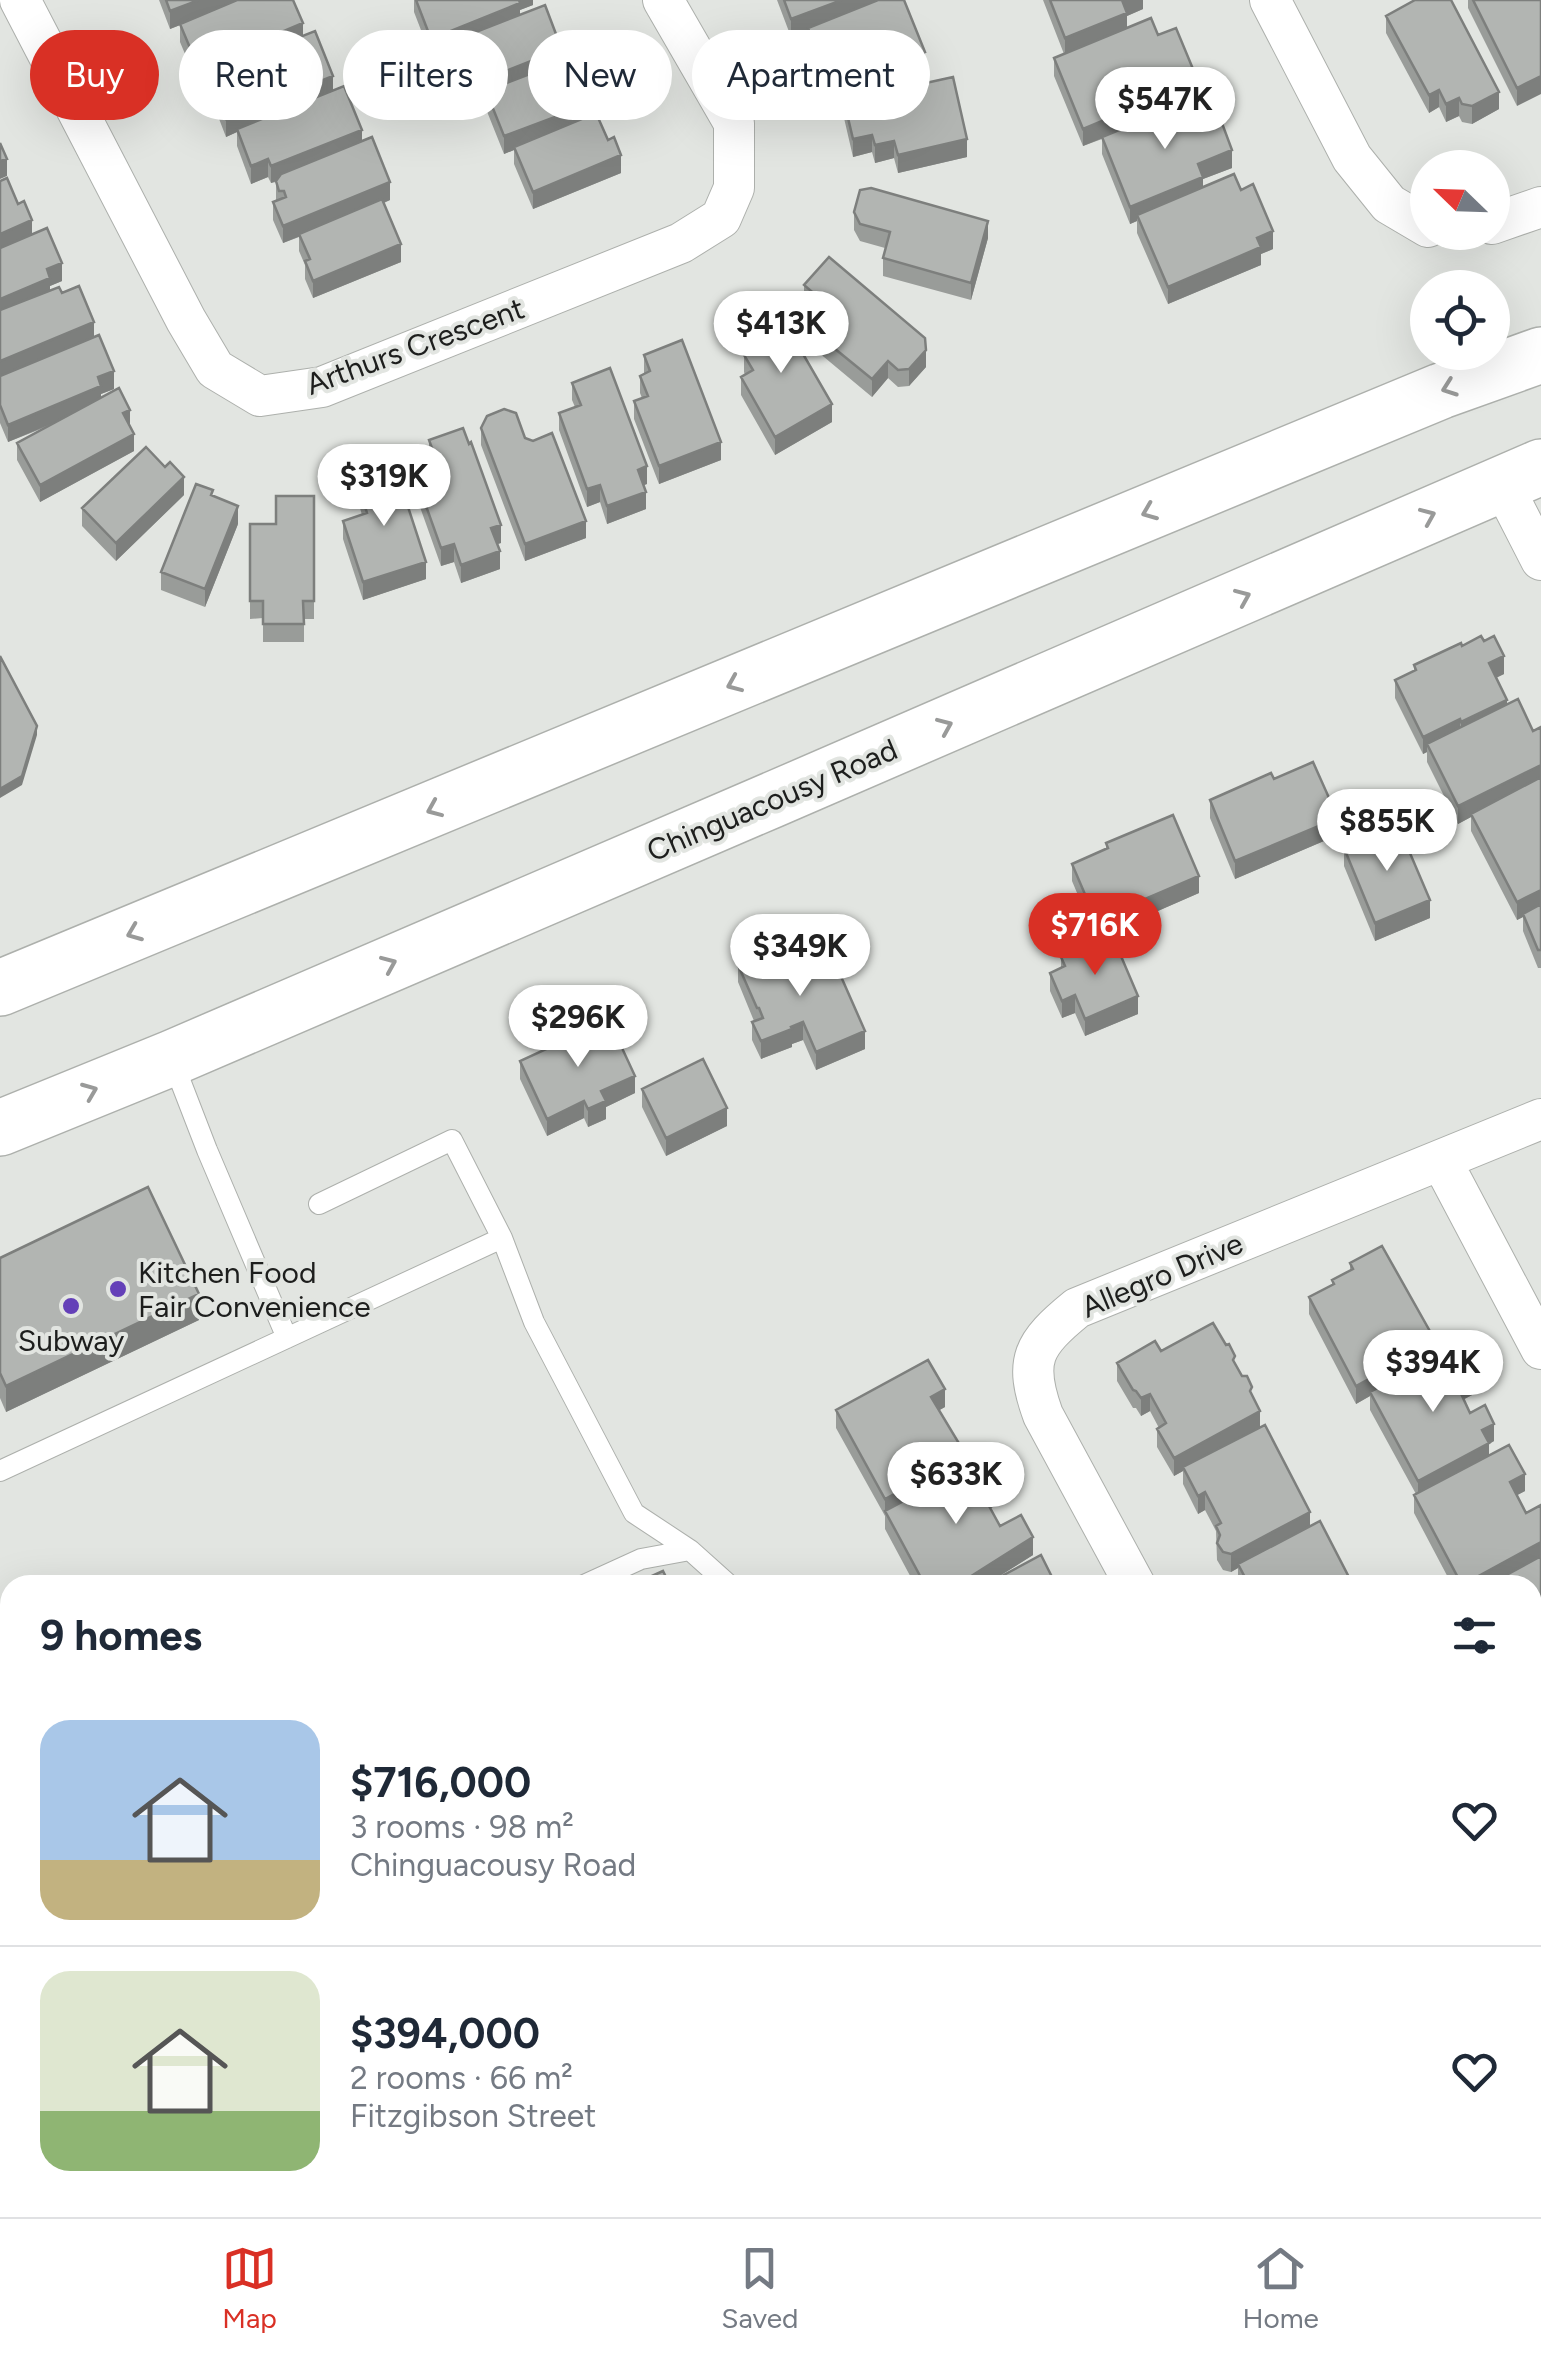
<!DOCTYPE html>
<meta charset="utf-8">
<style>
:root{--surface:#fff;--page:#f6f6f7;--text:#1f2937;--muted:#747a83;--line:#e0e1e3;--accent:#d93025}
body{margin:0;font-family:Figtree,sans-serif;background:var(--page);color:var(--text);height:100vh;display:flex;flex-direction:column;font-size:38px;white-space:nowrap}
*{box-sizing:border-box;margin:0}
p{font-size:32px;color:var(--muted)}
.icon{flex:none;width:55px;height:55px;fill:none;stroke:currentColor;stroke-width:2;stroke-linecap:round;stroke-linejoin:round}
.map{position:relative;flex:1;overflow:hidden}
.drawer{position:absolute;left:0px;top:1575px;width:1542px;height:642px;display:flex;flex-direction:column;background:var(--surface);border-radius:30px 30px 0 0;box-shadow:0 10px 40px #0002}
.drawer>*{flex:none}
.guide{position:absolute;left:30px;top:30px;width:1000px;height:90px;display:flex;gap:20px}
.needle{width:65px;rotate:293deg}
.tools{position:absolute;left:1410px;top:150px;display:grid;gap:20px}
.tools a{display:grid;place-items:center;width:100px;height:100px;border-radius:50%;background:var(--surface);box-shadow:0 10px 40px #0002;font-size:50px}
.price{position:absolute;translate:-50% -85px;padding:0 22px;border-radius:35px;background:#fff;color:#222;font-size:32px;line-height:65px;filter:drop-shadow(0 2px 5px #0008)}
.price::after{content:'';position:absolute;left:50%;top:60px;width:30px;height:22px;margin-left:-15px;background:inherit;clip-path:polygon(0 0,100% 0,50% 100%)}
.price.active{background:var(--accent);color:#fff}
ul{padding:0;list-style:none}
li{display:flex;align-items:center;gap:30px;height:250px;padding:0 40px}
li+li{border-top:2px solid var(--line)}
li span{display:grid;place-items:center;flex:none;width:280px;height:200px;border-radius:30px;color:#555}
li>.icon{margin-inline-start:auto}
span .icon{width:120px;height:120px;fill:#fffc;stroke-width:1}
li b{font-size:42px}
h2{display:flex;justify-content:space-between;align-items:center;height:120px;padding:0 40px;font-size:42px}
.tag{padding:0 35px;border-radius:45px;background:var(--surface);box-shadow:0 10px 40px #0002;font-size:35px;line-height:90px}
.tag.active{background:var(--accent);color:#fff}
.tab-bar{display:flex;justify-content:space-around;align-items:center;height:140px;border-top:2px solid var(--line);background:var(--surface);font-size:28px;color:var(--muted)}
.tab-bar a{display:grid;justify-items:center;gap:5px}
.tab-bar .active{color:var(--accent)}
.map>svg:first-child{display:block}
</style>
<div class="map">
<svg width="1541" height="2217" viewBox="0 0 1541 2217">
<rect width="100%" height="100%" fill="#e2e5e1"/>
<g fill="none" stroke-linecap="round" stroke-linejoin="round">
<defs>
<path id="service" d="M173,1062L207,1150L287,1338
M319,1204L452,1140L502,1238L534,1322L634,1513L690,1550L729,1585
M0,1471L502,1238
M584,1585L641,1559L690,1550
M0,1851L10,1843
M0,2084L10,2085"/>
<path id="minor" d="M20,0L186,320L215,369L260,396L322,387L681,243L721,218L734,188V123L663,0
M1270,0L1352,158L1389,204L1428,227
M1492,224L1541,207
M1502,484L1541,560
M1441,1160L1541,1349
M1135,1585L1043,1415C1023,1360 1033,1344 1077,1308L1541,1119
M761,2217L781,2208"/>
<path id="secondary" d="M0,988L1441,391L1541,355
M0,1128L172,1058L772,800L1541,467"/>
</defs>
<use href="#service" stroke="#adb0ac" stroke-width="22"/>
<use href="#minor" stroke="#adb0ac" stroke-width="42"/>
<use href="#secondary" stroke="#adb0ac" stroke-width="58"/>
<use href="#service" stroke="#fff" stroke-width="20"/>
<use href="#minor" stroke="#fff" stroke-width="40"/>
<use href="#secondary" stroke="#fff" stroke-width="55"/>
</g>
<path fill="#999c99" d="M159,0H293L303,36L362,141L390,200L384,203L401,262L313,298L305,279V265L299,251V237L283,243L273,220V202L276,201V182L271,183L268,177L251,184L237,146V132L226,137L211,98V81L226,75V73L208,81L205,73L201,74L200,70L193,73L180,42V25L170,29Z
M414,0H533V5L520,10V15L559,59L556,64L581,90L587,117L621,173L533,209L514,164V150L504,154L486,109V96L485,97L468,52V42L431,56L414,12Z
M777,0H904L925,70L866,93L856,70L823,84L808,46V30L791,37Z
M1043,0H1143V9L1127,16V28L1158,35L1193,87L1179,92V107L1175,109L1180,120L1232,168L1203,179V187L1241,190L1273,249L1261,254V265L1168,304L1137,233V221L1130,224L1102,154V139L1083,146L1054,76V58L1064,54Z
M1468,0H1541L1517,106L1468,8Z
M1386,16L1499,109L1472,124L1462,122L1459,116L1446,122L1439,107L1429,113L1386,33Z
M844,101L967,157L898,173L894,158L875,163L872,152L853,157L844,118Z
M0,181L18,204L32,235L62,281L50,286V290L62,293L94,337L114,389L101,394V397L130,426L134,451L40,502L17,460V443L51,425L8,442L0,423Z
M854,212L988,238L971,300L883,276V258L885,248L860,241L854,230Z
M804,285L926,367L909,386L898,387L888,378L872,397L818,352V337L812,333V315L815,312L804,303Z
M743,330L832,422L775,455L741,395V377L745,375L744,372V355L746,353L743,347Z
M644,355L721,460L659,484L634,419V401L642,398L640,393V376L644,374Z
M572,383L647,484L644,485L646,509L607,524L600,502L587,507L559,430V413L575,407L572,400Z
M481,428L525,438L586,538L525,561L481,445Z
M429,440L501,543L497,544L500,569L461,583L454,562L441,566L415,493V475L433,469L429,458Z
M357,480L426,579L363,600L343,539V521L362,515L357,498Z
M184,495L116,561L82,526V508Z
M314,496V619H304V642H263V618L250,619V524H276Z
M238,524L205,607L161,590V572Z
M1462,646L1504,674L1496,678L1507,705L1533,731L1541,727V968H1538L1523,931V917L1517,920L1471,831V817L1458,824L1427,762V752L1423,754L1395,698V680L1414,671V665Z
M1274,779L1338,835L1235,879L1210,818V800Z
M1106,843L1199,893L1096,938L1072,881V864L1106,850Z
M1344,848L1430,918L1375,941L1344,866Z
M777,953L795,964L829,977L865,1049L816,1070L803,1040L792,1044V1047L761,1059L752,1040V1022L754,1021L738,982V965Z
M1061,957L1138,1014L1085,1036L1075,1013L1062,1018L1050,991V973L1061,968Z
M520,1061L635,1093L606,1107V1119L588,1127L584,1118L547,1136L520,1079Z
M642,1089L727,1126L666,1156L642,1107Z
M1382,1246L1436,1342V1358L1454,1349L1461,1361L1463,1360L1472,1377V1395L1464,1399L1470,1413L1485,1405L1494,1424V1441L1489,1444V1455L1509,1445L1525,1474V1491L1517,1495L1526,1513L1541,1505V1679L1532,1684V1585H1452L1414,1513V1495L1416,1494L1370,1410V1396L1356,1404L1309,1314V1297L1332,1285V1280L1350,1270V1263Z
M0,1258L199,1320L6,1412L0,1398Z
M1161,1351L1235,1364L1252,1395L1260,1427L1310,1526L1353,1585H1239L1238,1582V1568L1231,1572L1223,1570L1217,1560L1216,1531L1205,1510L1198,1514L1183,1484V1471L1174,1476L1157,1447V1429L1159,1428L1150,1411L1141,1416L1136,1408H1133L1117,1381V1363Z
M945,1407L939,1410L966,1468L1001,1503L990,1508L1000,1526L1033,1555L985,1585H915L885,1529V1516L836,1428V1410Z
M1541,1684V1763L1532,1747V1688Z
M10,1900V2044L0,2040V1905Z
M372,2208H490L494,2217H376Z
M496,2208H539L540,2217H500Z
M936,2208H978L938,2216Z
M983,2208H1101L1106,2217H988Z
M1108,2208H1214L1196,2217H1113Z
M1525,2208H1532L1541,2217H1529Z"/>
<path fill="#7d7f7d" d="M199,0H244L170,29V11Z
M516,0H533V5L520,10V21L468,35V42L431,56V39Z
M842,0H889L791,37V19Z
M1122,0H1143V9L1127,16V31L1065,55V38Z
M303,23V40L226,66V73L208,81V63Z
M559,42V59L554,70L486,91L485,97V79Z
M925,52V70L866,93V76Z
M200,53V70L193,73V55Z
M856,53V70L823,84V66Z
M205,55V73L201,74V57Z
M1193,69V87L1179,92V107L1083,146V129L1174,76Z
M333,76V94L237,129V132L226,137V119Z
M1541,76V94L1517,106V88Z
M1439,90V107L1429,113V95Z
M1499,92V109L1472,124V106Z
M1459,98V116L1446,122V104Z
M587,105V123L514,147V150L504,154V136Z
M362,130V148L271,183V166Z
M872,135V152L853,157V139Z
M967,139V157L898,173V155Z
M894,141V158L875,163V145Z
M1232,150V168L1203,179V195L1137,215V221L1130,224V207L1198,164Z
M621,155V173L533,209V192Z
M7,159V176L0,179V161Z
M268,159V177L251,184V166Z
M390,182V200L283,243V226Z
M32,220V238L0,251V234Z
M988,221V238L971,300V283Z
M1273,231V249L1261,254V265L1168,304V287L1257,238Z
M401,244V262L313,298V281Z
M62,263V281L50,286V295L0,316V299L47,269Z
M94,322V340L0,379V361Z
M926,350V367L909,386V369Z
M888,361V378L872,397V379Z
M114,371V389L101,394V403L8,442V425L98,377Z
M832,404V422L775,455V437Z
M130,410V427L123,413Z
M134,434V451L40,502V485Z
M721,442V460L659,484V466Z
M647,466V484L638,487V470Z
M184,477V495L116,561V543Z
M600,485V502L587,507V489Z
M646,492V509L607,524V506Z
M238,506V524L205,607V589Z
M586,521V538L525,561V544Z
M501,525V543L491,546V528Z
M454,544V562L441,566V548Z
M500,551V569L461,583V565Z
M426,562V579L363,600V582Z
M1504,656V674L1489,681V663Z
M1507,700V717L1461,740V722Z
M1460,719V737L1427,744V752L1423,754V737Z
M37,726V735L22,785L0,798V789Z
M1541,765V782L1471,814V817L1458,824V806Z
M1338,818V835L1235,879V861Z
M1199,876V893L1096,938V920Z
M1541,890V908L1523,914V917L1517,920V902Z
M1430,900V918L1375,941V923Z
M1075,995V1013L1062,1018V1001Z
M1138,996V1014L1085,1036V1019Z
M803,1022V1040L792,1044V1047L761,1059V1041Z
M865,1031V1049L816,1070V1052Z
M635,1076V1093L606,1107V1119L588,1127V1109L601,1091Z
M584,1101V1118L547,1136V1119Z
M727,1108V1126L666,1156V1138Z
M199,1294V1320L6,1412V1386Z
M1436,1342V1360L1370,1392V1396L1356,1404V1386Z
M1472,1377V1395L1457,1403V1385Z
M945,1389V1407L931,1415V1397Z
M1150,1394V1411L1141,1416V1398Z
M1260,1411V1429L1183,1467V1471L1174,1476V1458Z
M1494,1424V1441L1489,1444V1461L1418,1498V1481L1482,1430Z
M966,1455V1473L885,1511V1517V1499Z
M1525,1474V1491L1510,1499V1482Z
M1001,1485V1503L983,1512V1495Z
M1205,1492V1510L1198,1514V1496Z
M1310,1512V1529L1238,1564V1568L1231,1572V1554Z
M1033,1537V1555L985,1585H957Z
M1541,1542V1560L1494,1585H1462Z
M1541,1662V1679L1532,1684V1666Z
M540,2208V2217H521Z
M1175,2208H1179V2217H1162L1164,2213Z
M1183,2208H1214L1196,2217H1183Z"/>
<path fill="#b2b5b2" stroke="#7d7f7d" stroke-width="2.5" d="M166,0H199L170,11Z
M237,0H293L303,23L208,63L205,55L201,57L200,53L193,55L180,24Z
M416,0H519L520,3L431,39Z
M784,0H842L791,19Z
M878,0H904L925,52L866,76L856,53L823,66L808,28Z
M1050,0H1122L1127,13L1065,38Z
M1415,0H1451L1499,92L1472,106L1462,104L1459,98L1446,104L1439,90L1429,95L1386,16Z
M1473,0H1541V76L1517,88Z
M545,5L559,42L554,52L485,79L468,35Z
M1151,18L1158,35L1176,28L1193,69L1174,76L1179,89L1083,129L1054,58Z
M315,31L333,76L226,119L211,81L229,74L226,66Z
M574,57L581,77L577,78L587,105L504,136L486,91Z
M953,77L967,139L898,155L894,141L875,145L872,135L853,139L844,101Z
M344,86L362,130L271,166L268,159L251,166L237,129Z
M1175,107L1180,120L1216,107L1232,150L1198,164L1203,177L1130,207L1102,137Z
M596,113L608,140L614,137L621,155L533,192L514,147Z
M372,137L390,182L283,226L273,202L286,197L284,191H279L276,181L281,174Z
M0,143L7,159L0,161Z
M1234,174L1241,190L1253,184L1273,231L1257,238L1261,247L1168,287L1137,215Z
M7,178L18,204L24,201L32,220L0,234V181Z
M871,188L988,221L971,283L883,258L890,232L860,224L854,212L860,190Z
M382,199L401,244L313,281L305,261L310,259L299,234Z
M47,228L62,263L47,269L50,278L0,299V248Z
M829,257L925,338L926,350L909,369L898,370L888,361L872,379L818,335L826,326L812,315L824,302L804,285Z
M79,286L94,322L0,361V310L59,287L62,293Z
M777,309L832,404L775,437L741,377L753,370L744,355L753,349L743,330Z
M99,335L114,371L98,377L101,386L8,425L0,405V376Z
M682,340L721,442L659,466L634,401L648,396L640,376L650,371L644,355Z
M610,368L647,466L638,470L646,492L607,506L600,485L587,489L559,413L581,405L572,383Z
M119,388L130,410L123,413L134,434L40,485L17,443Z
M504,409L516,413L525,438L533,441L552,433L586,521L525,544L481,428L487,416Z
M463,428L469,444L471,442L501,525L491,528L500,551L461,565L454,544L441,548L415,475L439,467L429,440Z
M146,447L165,467L170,462L184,477L116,543L82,508Z
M395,467L426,562L363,582L343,521L367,513L357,480Z
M196,484L213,490L211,495L238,506L205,589L161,572Z
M276,496H314V601H303L304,624H263V601H250V524H276Z
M1481,636L1484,641L1494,636L1504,656L1489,663L1507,700L1461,722L1460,719L1423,737L1395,680L1416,670L1414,665L1461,643L1462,646Z
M0,656L37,726L22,776L0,789Z
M1518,699L1533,731L1541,727V765L1458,806L1427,744Z
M1313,762L1338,818L1235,861L1210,800L1271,773L1274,779Z
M1541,777V890L1517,902L1471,814Z
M1173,815L1199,876L1096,920L1072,864L1108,848L1106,843Z
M1398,825L1430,900L1375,923L1344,848Z
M1541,904V950H1538L1523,914Z
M1112,935L1138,996L1085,1019L1075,995L1062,1001L1050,973L1065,966L1061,957Z
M789,948L795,964L819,954L829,977L839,972L865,1031L816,1052L803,1022L791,1027L792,1029L761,1041L752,1022L763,1018L759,1008H757L738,965L775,949L777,953Z
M609,1020L635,1076L601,1091L606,1101L588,1109L584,1101L547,1119L520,1061Z
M703,1059L727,1108L666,1138L642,1089Z
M148,1187L199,1294L6,1386L0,1373V1258Z
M1382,1246L1436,1342L1356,1386L1309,1297L1334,1284L1332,1280L1353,1269L1350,1263Z
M1213,1323L1226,1345L1229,1344L1235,1356L1233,1360L1242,1376H1247L1252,1387L1250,1391L1260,1411L1174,1458L1157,1429L1166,1423L1150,1394L1141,1398L1136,1391L1133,1390L1117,1363L1155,1341L1161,1351Z
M1454,1349L1461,1361L1463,1360L1472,1377L1457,1385L1470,1413L1485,1405L1494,1424L1482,1430L1489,1443L1418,1481L1370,1392Z
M928,1360L945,1389L931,1397L966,1455L885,1499L836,1410Z
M1265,1425L1310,1512L1231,1554L1223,1552L1217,1543L1220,1535L1216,1526L1221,1523L1205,1492L1198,1496L1183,1467Z
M1509,1445L1525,1474L1510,1482L1526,1513L1541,1505V1542L1462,1585L1414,1495Z
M985,1458L1001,1485L983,1495L1000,1526L1021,1515L1033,1537L957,1585H925L885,1511Z
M1320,1521L1353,1585H1249L1238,1564Z
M1041,1555L1056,1585H985Z
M1541,1556V1662L1532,1666V1585H1488Z
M663,1571L670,1585H632Z
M1541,1684V1745L1532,1729V1688Z
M10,1900V2018L0,2014V1905Z
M1541,2182V2217H1537L1532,2207V2186Z
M280,2208H309L314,2217H261Z
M312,2208H367L372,2217H316Z
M380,2208H490L494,2217H384Z
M504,2208H540L521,2217H508Z
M901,2208H902L908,2217H880Z
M942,2208H978L982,2217H937L945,2213Z
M992,2208H1101L1106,2217H996Z
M1116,2208H1175L1164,2213L1162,2217H1121Z
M1499,2208H1518L1522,2217H1478Z"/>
<defs><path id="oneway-chevron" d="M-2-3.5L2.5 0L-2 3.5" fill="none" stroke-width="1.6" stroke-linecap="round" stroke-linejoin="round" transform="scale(2.5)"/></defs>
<g stroke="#999a99">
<use href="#oneway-chevron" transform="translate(1449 388) rotate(160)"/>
<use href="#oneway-chevron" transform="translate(1149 512) rotate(158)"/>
<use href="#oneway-chevron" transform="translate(1428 516) rotate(-23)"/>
<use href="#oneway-chevron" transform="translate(1243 597) rotate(-23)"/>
<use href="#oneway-chevron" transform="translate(734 684) rotate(157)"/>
<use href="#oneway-chevron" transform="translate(945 726) rotate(-23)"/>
<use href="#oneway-chevron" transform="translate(434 809) rotate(157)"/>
<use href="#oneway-chevron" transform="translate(134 933) rotate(158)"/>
<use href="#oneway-chevron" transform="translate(389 964) rotate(-23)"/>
<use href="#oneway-chevron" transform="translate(90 1091) rotate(-22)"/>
</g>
<g fill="#6440b8" stroke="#e2e5e1" stroke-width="4">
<circle cx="118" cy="1289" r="10"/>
<circle cx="71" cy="1306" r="10"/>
</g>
<g text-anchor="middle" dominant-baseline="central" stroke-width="8" stroke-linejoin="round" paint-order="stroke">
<g font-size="30" fill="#1d1e1d" stroke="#e2e5e1">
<text transform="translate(415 346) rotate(-20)">Arthurs Crescent</text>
<text transform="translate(772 800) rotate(-23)">Chinguacousy Road</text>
<text transform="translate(1162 1275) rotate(-23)">Allegro Drive</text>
</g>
<g font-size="30" fill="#1d1e1d" stroke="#e2e5e1" text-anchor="start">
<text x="138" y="1272">Kitchen Food<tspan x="138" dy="34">Fair Convenience</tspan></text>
<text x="71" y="1340" text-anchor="middle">Subway</text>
</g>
</g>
</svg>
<div class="tools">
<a><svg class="needle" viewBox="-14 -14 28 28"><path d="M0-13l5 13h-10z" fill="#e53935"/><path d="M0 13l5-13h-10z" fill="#747a83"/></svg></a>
<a><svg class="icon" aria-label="locate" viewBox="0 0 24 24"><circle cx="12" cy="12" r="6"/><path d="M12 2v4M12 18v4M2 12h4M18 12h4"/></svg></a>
</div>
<b class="price" style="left:1165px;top:152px">$547K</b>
<b class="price" style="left:781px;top:376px">$413K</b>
<b class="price" style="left:384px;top:529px">$319K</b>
<b class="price" style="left:1387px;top:874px">$855K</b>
<b class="price active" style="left:1095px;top:978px">$716K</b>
<b class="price" style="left:800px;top:999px">$349K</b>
<b class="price" style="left:578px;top:1070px">$296K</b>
<b class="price" style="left:1433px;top:1415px">$394K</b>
<b class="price" style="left:956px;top:1527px">$633K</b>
<div class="guide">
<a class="tag active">Buy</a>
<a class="tag">Rent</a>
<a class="tag">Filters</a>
<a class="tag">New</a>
<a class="tag">Apartment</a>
</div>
<section class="drawer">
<h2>9 homes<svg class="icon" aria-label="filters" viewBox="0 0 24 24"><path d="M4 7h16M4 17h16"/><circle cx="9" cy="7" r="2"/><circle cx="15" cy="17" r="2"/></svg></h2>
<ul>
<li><span style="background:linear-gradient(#a9c7e8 70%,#c2b280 0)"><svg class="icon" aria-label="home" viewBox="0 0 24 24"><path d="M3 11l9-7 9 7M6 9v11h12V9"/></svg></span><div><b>$716,000</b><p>3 rooms · 98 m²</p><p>Chinguacousy Road</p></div><svg class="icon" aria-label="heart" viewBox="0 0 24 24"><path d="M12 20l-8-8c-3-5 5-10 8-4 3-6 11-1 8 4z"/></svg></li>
<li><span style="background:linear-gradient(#dfe7d0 70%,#8fb573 0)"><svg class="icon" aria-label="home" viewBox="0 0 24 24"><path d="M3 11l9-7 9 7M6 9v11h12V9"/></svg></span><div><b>$394,000</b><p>2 rooms · 66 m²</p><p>Fitzgibson Street</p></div><svg class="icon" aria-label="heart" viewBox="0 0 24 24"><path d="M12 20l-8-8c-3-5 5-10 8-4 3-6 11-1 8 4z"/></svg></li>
</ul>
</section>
</div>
<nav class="tab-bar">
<a class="active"><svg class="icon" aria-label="map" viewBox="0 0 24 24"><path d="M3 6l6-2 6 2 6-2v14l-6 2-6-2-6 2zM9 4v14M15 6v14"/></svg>Map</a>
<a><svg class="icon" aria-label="saved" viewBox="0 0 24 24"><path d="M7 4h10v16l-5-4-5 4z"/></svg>Saved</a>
<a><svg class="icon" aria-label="home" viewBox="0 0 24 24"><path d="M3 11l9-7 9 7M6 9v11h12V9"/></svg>Home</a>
</nav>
